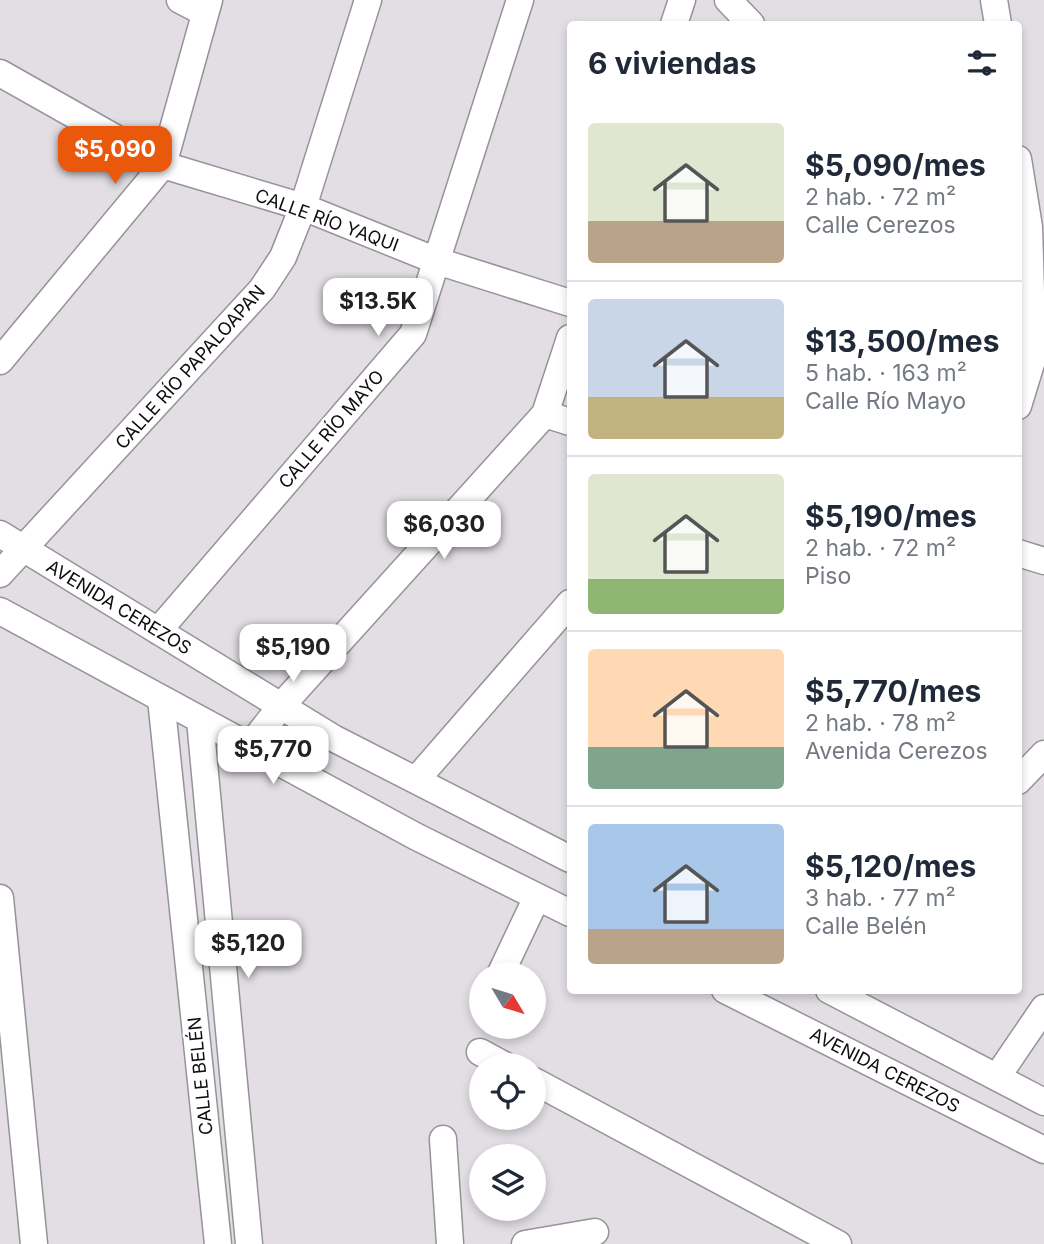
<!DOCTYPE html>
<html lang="es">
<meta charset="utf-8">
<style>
:root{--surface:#fff;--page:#f6f6f7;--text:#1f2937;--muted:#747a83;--line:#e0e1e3;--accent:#ea580c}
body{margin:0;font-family:Inter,sans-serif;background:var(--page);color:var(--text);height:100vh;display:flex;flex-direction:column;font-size:26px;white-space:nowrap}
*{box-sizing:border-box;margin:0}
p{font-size:23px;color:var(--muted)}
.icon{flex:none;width:38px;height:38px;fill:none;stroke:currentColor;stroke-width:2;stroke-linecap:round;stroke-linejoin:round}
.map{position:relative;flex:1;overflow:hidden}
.side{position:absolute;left:567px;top:21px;width:455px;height:973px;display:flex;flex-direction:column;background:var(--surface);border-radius:7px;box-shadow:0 4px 10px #0003}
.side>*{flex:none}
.needle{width:46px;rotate:128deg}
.fabs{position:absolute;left:469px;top:962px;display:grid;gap:14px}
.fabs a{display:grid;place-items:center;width:77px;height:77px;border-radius:50%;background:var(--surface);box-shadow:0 4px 10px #0003;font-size:35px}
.price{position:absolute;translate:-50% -60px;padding:0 16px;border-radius:14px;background:#fff;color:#222;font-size:23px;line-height:46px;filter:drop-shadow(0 2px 4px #0008)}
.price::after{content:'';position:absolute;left:50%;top:42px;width:21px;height:16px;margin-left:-10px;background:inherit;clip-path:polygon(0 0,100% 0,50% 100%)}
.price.on{background:var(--accent);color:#fff}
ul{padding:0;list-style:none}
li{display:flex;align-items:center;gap:21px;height:175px;padding:0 21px}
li+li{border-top:2px solid var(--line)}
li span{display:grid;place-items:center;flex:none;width:196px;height:140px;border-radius:7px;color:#555}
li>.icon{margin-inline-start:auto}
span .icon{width:84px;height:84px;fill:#fffc;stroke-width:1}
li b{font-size:30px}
h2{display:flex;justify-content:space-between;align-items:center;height:84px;padding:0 21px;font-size:30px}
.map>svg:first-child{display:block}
</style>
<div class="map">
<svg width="1044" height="1244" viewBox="0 0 1044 1244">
<rect width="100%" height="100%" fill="#e2dee4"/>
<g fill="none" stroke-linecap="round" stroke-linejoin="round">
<defs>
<path id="minor" d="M180,0L205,13
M728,0L751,24
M994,0L998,24
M674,24L682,0
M0,73L163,165L303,207L437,261L570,303
M1018,159L1029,227L1033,357L1018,406
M0,361L163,165L209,0
M545,414L570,422
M0,534L335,739L570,859
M1018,553L1044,561
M0,574L262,289L283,257L303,207L368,0
M0,611L415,836L570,913
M158,631L413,334L520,0
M161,699L218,1244
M200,720L249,1244
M249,747L282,705L545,414L570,338
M416,780L570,603
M1018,781L1044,754
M0,898L34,1244
M500,975L537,897
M725,990L1044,1150
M829,990L1044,1102
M480,1052L506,1066
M997,1077L1044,1008
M534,1081L838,1244
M443,1139L450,1244
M525,1244L595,1232"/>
</defs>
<use href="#minor" stroke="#969398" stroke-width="29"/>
<use href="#minor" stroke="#fff" stroke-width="26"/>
</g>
<g text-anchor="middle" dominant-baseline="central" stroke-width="5" stroke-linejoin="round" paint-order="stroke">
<g font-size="18" fill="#0e0d0f" stroke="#fff">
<text transform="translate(327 220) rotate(20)">CALLE RÍO YAQUI</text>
<text transform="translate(190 367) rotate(-48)">CALLE RÍO PAPALOAPAN</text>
<text transform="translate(331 429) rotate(-49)">CALLE RÍO MAYO</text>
<text transform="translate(119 607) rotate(31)">AVENIDA CEREZOS</text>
<text transform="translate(885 1070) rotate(27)">AVENIDA CEREZOS</text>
<text transform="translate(200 1076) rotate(-96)">CALLE BELÉN</text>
</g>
</g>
</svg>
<div class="fabs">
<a><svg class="needle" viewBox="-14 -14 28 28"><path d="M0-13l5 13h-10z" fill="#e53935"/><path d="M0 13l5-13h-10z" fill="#747a83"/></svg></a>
<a><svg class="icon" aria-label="locate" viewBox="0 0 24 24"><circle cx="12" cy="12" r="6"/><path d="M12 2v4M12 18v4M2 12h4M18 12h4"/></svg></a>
<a><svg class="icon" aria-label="layers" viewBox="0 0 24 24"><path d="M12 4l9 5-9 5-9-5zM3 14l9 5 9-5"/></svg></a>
</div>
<b class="price on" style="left:115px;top:186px">$5,090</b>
<b class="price" style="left:378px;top:338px">$13.5K</b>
<b class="price" style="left:444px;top:561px">$6,030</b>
<b class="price" style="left:293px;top:684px">$5,190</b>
<b class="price" style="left:273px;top:786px">$5,770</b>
<b class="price" style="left:248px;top:980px">$5,120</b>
<section class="side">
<h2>6 viviendas<svg class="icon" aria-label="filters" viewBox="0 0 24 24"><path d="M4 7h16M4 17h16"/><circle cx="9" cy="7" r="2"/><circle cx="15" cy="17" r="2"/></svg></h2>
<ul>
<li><span style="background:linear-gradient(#dfe7d0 70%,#b9a48a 0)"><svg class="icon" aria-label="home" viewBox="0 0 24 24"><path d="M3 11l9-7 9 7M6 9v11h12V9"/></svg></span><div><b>$5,090/mes</b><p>2 hab. · 72 m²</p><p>Calle Cerezos</p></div></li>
<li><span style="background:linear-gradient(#c9d6e8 70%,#c2b280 0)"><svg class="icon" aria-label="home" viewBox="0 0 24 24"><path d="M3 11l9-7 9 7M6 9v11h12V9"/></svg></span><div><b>$13,500/mes</b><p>5 hab. · 163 m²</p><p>Calle Río Mayo</p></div></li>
<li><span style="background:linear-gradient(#dfe7d0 75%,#8fb573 0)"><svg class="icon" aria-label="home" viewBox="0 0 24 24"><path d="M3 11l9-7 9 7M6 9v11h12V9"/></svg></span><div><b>$5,190/mes</b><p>2 hab. · 72 m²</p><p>Piso</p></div></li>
<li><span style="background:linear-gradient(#ffd9b3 70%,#7fa58c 0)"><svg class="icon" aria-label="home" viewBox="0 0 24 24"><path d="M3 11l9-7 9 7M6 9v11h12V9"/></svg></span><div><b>$5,770/mes</b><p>2 hab. · 78 m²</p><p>Avenida Cerezos</p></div></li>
<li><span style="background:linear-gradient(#a9c7e8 75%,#b9a48a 0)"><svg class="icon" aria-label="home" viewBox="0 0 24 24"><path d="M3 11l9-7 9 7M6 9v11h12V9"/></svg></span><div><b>$5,120/mes</b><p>3 hab. · 77 m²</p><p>Calle Belén</p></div></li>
</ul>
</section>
</div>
